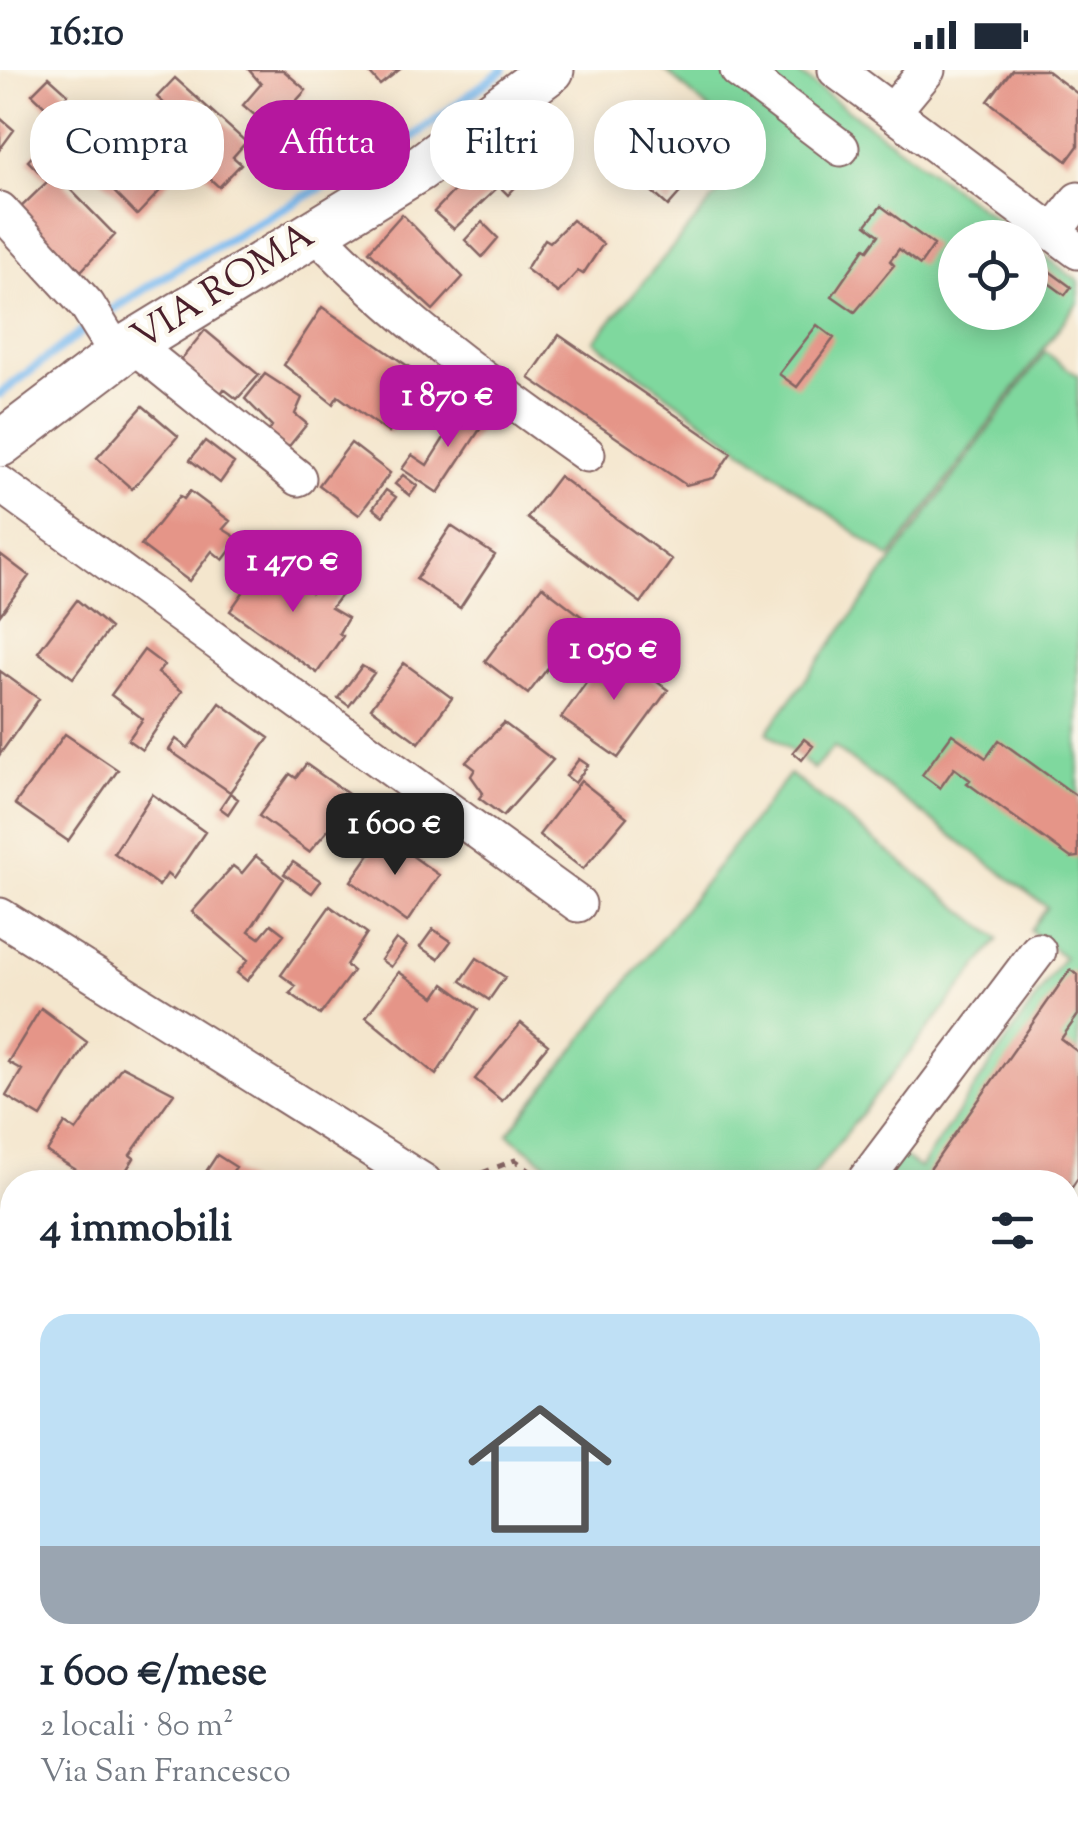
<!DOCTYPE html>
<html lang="it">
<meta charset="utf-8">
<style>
:root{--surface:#fff;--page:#f2f2f3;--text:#1f2937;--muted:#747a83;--line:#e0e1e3;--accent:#b5179e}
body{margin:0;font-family:"Sorts Mill Goudy",serif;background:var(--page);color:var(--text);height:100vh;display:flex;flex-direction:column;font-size:38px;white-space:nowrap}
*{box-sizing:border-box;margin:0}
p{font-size:32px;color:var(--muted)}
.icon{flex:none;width:55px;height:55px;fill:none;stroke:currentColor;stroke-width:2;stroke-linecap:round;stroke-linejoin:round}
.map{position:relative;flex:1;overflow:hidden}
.panel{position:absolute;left:0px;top:1100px;width:1080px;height:672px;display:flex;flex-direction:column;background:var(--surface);border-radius:40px 40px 0 0;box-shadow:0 5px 25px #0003}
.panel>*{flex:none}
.banner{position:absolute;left:30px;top:30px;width:1020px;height:90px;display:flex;gap:20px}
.tools{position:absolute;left:938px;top:150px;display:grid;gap:20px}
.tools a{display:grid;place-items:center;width:110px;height:110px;border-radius:50%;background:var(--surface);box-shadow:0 5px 25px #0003;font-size:50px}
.price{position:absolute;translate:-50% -85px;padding:0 22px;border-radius:20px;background:var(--accent);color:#fff;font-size:32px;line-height:65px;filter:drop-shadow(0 2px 5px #0008)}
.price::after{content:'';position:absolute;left:50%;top:60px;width:30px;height:22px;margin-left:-15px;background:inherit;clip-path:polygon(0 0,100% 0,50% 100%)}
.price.on{background:#222;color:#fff}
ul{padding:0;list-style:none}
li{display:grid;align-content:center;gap:20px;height:530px;padding:0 40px}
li+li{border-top:2px solid var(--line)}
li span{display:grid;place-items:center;height:310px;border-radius:30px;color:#555}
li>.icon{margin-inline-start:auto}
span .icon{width:180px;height:180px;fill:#fffc;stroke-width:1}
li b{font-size:42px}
h2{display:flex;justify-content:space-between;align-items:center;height:120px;padding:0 40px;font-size:42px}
.chip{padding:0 35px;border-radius:40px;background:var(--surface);box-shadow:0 5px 25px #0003;font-size:35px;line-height:90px}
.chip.on{background:var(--accent);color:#fff}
.status{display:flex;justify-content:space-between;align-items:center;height:70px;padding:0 50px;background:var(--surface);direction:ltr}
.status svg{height:28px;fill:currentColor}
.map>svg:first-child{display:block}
</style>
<div class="status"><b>16:10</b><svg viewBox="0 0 49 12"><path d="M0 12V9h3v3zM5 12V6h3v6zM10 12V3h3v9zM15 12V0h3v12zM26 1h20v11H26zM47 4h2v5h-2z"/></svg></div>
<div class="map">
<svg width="1078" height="1771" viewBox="0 0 1078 1771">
<rect width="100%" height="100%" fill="#fbf7ec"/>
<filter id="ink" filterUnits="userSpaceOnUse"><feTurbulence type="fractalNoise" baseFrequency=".01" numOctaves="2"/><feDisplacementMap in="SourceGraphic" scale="20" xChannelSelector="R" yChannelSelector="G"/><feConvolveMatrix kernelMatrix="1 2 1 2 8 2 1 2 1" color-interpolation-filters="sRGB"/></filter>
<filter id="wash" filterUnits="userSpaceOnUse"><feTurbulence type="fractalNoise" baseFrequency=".0048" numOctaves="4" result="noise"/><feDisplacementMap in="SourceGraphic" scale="40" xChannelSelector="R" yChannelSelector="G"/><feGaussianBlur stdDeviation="2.25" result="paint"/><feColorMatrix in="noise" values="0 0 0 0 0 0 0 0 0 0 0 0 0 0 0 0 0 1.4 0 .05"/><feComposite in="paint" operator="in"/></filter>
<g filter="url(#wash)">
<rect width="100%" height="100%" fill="#f4e6cd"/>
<path fill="#7fd89e" stroke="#647c64" stroke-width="2.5" d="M665,0H794L1020,167L955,168V242H1030V175L1078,211V232L890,488L594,271L754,80Z
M1045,282L1078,306V1185L1068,1201V1112H881L900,1085L920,1098L1064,887L1030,860L1047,837L834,677L814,699L767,662Z
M790,704L999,869L808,1112H570L508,1064Z"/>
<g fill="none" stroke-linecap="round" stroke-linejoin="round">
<path stroke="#7dbbf0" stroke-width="9" d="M101,247L189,191L414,66L503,0
M0,324L89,256"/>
</g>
<g id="blocks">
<path fill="#e59588" d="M249,0H283L306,20L287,41L294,47L278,65L243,35L261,14Z
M367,0H399L380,15Z
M1012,0H1046L1078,24V76L1067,91L988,31Z
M49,7L68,24L51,42L32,24Z
M175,8L246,72L233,87L241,94L219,117L174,76L191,58L157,27Z
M106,41L173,107L137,145L70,77Z
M666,43L714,84L668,136L621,94Z
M0,48L14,60L0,79Z
M44,74L69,100L60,109L115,165L81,201L17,141L48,111L28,91Z
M491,84L523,109L508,125L499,116L454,159L434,142L467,107L482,99L494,111L499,104L486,92Z
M881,136L934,175L920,195L899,179L890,191L894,195L855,242L832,226L865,178L868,180L879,165L866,155Z
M402,144L463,207L433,240L369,181Z
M572,150L603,174L583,204L578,201L558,223L526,199L545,169L550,172Z
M482,152L498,168L482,187L465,170Z
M1041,195L1071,217L1065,225L1035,203Z
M322,237L428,310L389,363L338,326L333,334L284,295Z
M817,255L834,268L797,317L779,304Z
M205,260L259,305L237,329L224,319L220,325L179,292Z
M559,265L731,383L714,408L686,415L529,308Z
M265,304L302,328L295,344L307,354L286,380L267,364L272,356L245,329Z
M466,333L488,347L438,423L402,399L412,385L427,395Z
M143,336L178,366L132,419L97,388Z
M205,371L234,393L220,413L190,390Z
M351,373L390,403L359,445L319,415Z
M403,405L417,416L410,426L395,414Z
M559,406L672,490L641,533L527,448Z
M386,420L396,427L383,446L373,438Z
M190,421L230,451L223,459L239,469L223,490L212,481L189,511L141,475L180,426L184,429Z
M451,456L495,485L460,538L416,509Z
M0,484L29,506L0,545Z
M273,492L311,523L323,507L343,522L331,538L348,548L339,563L343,566L317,603L230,541L260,498L266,502Z
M542,516L585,549L528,624L485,591Z
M77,530L110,558L73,608L38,582Z
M611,578L668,620L618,688L561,648Z
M144,580L164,595L158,603L182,621L142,680L128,670L143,649L111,625Z
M404,593L452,628L419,673L371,638Z
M362,596L374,603L349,636L338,628Z
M0,601L39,629L0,684Z
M220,633L269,668L230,722L169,680L176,669L188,678Z
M504,653L553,690L503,746L479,728L483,723L471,706L475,699L466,692Z
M65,664L118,700L68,771L15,734Z
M952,664L986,688L999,670L1078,727V787L1071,788L967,713L970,710L954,698L940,718L922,705Z
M804,669L813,676L802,690L793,682Z
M579,689L588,695L575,713L566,706Z
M306,694L355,729L309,782L259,746L290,704L296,708Z
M581,711L627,747L583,799L539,765Z
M230,723L238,729L228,744L220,738Z
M152,724L205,762L173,809L167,804L159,816L114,783Z
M383,765L439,805L407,852L351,811Z
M256,786L284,809L249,861L259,868L271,854L284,864L247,911L237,903L248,890L192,842L233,796L242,803Z
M293,792L321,811L312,823L284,804Z
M330,836L367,863L346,895L353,901L320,945L290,923L296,916L281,905Z
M433,859L451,871L438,889L420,877Z
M396,869L406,876L391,897L381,890Z
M477,888L505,907L489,930L461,911Z
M1070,900L1078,905V945L1061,969L1078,982V1108L1068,1123V1112H921Z
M399,902L435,927L444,914L478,939L436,1005L366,947Z
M41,938L87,972L41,1047L6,1026L22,1000L8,992Z
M521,953L548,975L502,1031L475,1009Z
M122,996L174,1023L130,1085L134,1088L119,1112H96L47,1082L65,1053L76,1061Z
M217,1085L236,1097L233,1101L250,1112H199Z
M0,1695L12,1704V1760H88L80,1771H0Z
M241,1760H295L320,1771H233Z
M507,1760H582L574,1771H512L503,1765Z
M635,1760H670L687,1771H627Z"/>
</g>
</g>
<g filter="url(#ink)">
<use href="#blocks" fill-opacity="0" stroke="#866564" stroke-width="2.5"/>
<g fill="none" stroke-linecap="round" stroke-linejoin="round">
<defs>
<path id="minor" d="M738,0L841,78
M836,0L1078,181
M893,41L927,0
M0,140L87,235L118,285
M315,162C396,247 492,317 587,384
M1053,163L1078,130
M132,274L298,408
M0,414L578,834
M0,846L424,1112
M864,1112L1038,881
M0,1421L12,1429
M0,1473L12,1482
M1068,1527L1078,1540
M413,1760L429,1771
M171,1771L178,1760"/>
<path id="major" d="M0,374L132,274L420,98L551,0"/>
</defs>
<use href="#minor" stroke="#866564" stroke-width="39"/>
<use href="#major" stroke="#866564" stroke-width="49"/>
<path stroke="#866564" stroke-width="5" stroke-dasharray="8 8" stroke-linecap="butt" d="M452,1104L469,1108L515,1090L545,1112"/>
<use href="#minor" stroke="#fff" stroke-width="35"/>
<use href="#major" stroke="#fff" stroke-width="45"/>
</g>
</g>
<g text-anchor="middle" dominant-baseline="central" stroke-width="8" stroke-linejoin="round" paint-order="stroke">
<g font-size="38" fill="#4a1f2b" stroke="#fbf7ec">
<text transform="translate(224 218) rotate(-32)">VIA ROMA</text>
</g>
</g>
</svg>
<div class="tools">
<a><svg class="icon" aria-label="locate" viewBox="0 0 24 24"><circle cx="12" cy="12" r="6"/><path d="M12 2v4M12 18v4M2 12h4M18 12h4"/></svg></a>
</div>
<b class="price" style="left:448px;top:380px">1 870 €</b>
<b class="price" style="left:293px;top:545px">1 470 €</b>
<b class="price" style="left:614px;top:633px">1 050 €</b>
<b class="price on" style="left:395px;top:808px">1 600 €</b>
<div class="banner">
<a class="chip">Compra</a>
<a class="chip on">Affitta</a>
<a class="chip">Filtri</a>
<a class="chip">Nuovo</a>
</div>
<section class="panel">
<h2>4 immobili<svg class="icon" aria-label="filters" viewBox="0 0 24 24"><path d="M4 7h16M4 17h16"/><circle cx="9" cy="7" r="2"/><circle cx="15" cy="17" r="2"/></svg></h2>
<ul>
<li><span style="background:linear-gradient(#bfe0f5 75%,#9aa5b1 0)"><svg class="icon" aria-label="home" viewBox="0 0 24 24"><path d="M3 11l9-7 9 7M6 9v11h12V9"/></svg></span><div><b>1 600 €/mese</b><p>2 locali · 80 m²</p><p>Via San Francesco</p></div></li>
</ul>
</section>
</div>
